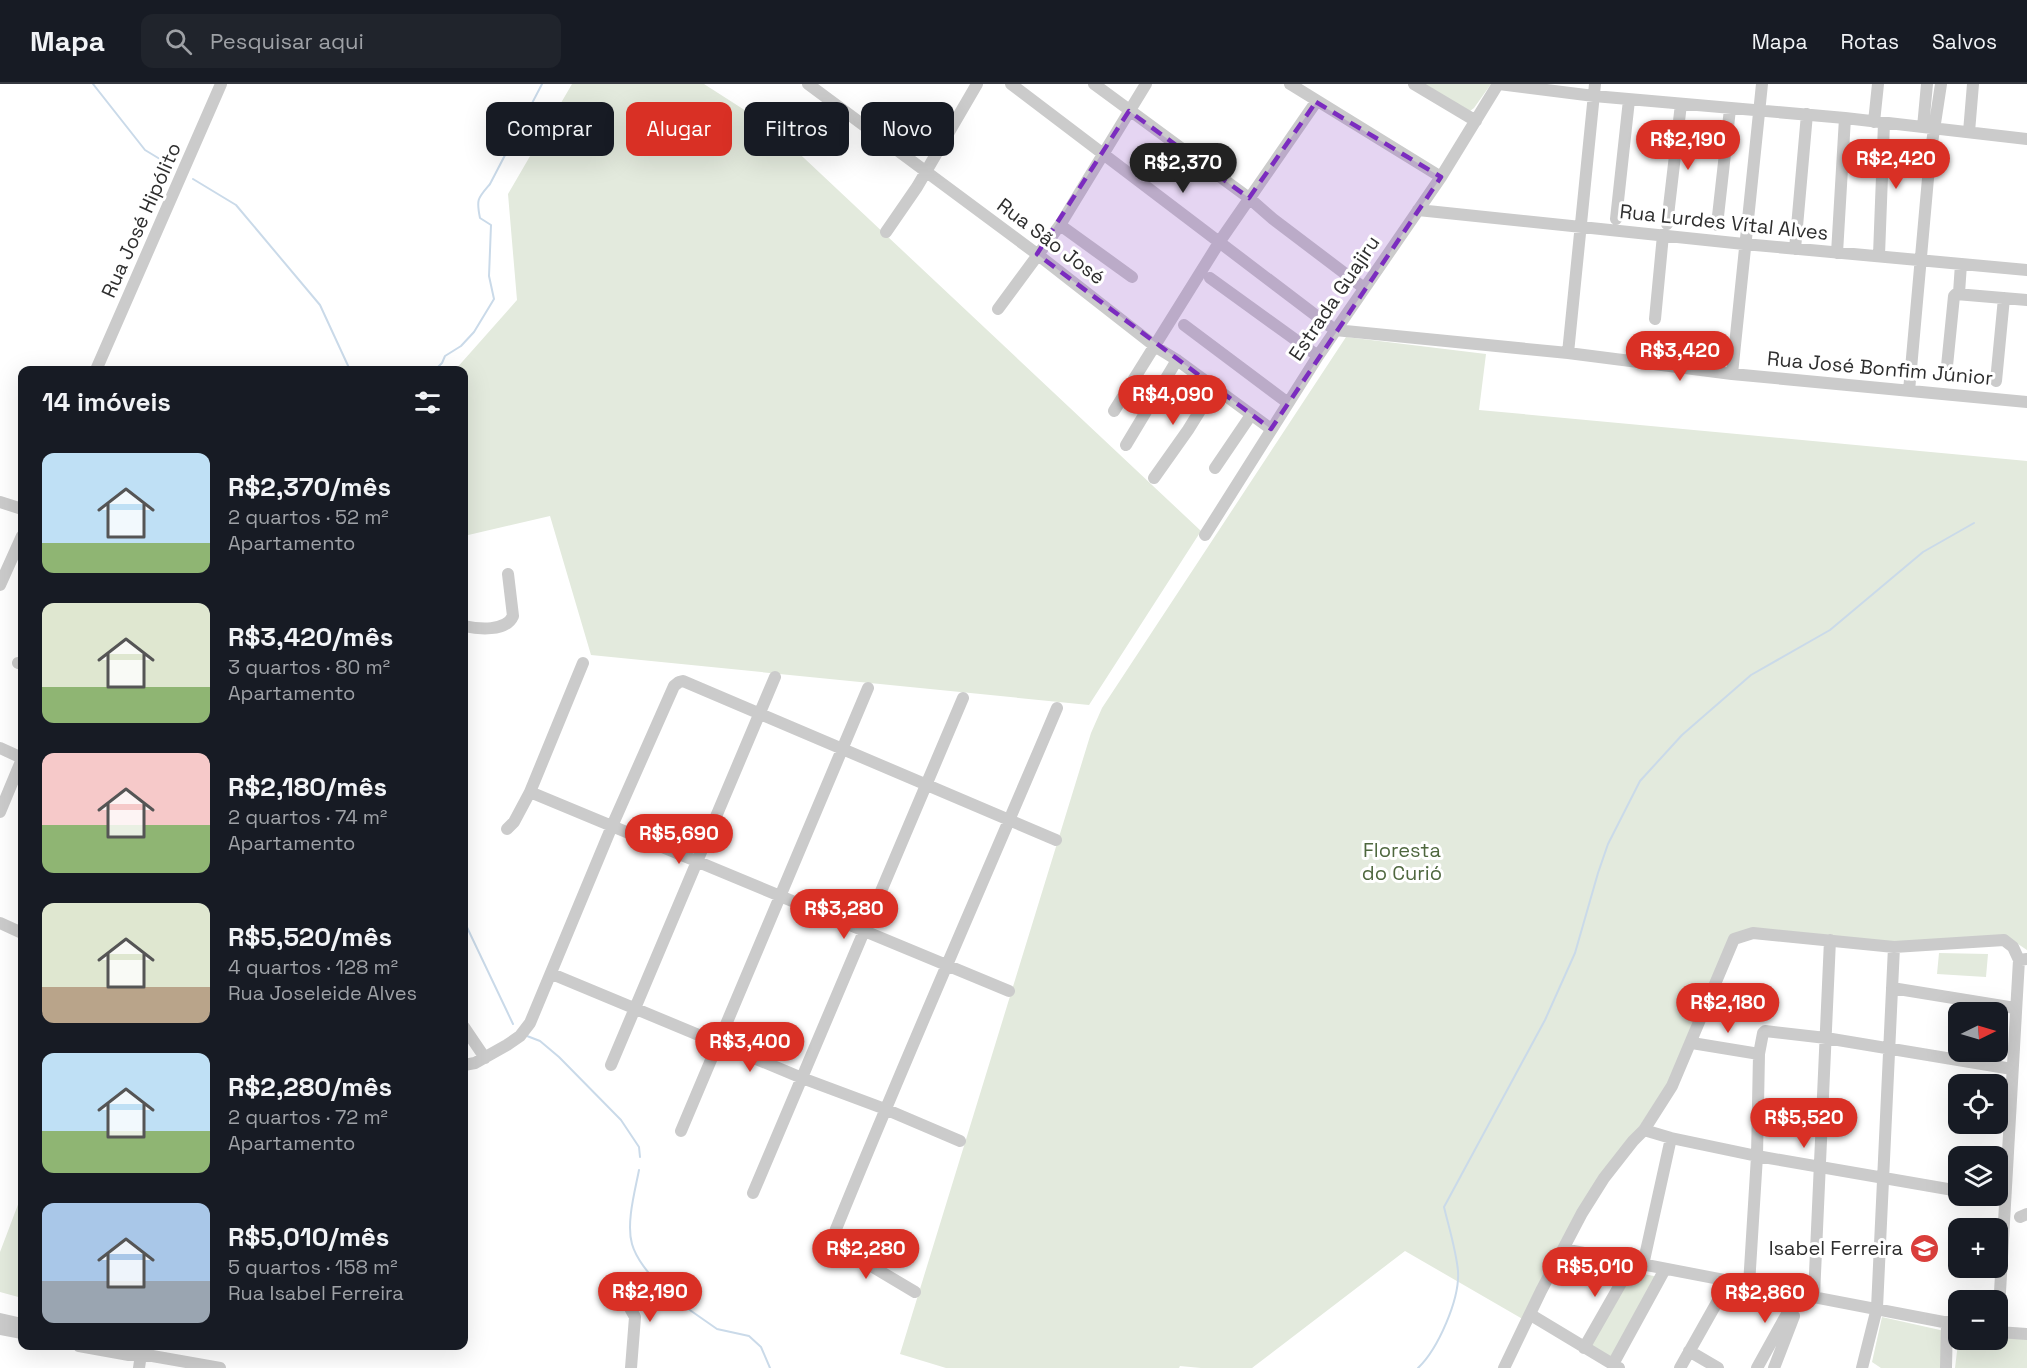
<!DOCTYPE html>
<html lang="pt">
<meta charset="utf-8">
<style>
:root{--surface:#171b24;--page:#20242c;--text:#f1f3f6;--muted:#9ea1a6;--line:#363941;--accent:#d93025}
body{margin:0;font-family:"Space Grotesk",sans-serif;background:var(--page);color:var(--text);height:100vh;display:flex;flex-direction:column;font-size:22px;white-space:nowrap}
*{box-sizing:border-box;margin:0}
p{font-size:20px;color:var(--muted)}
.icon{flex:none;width:33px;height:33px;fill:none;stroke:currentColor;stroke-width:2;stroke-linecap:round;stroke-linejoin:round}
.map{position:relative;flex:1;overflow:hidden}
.sheet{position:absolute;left:18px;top:282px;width:450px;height:984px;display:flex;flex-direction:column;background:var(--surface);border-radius:12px;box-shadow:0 6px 24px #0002}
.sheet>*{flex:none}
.guide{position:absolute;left:486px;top:18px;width:570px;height:54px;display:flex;gap:12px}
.needle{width:39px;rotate:85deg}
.tools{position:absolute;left:1948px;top:918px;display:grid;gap:12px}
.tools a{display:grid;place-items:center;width:60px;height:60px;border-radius:12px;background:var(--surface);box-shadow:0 6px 24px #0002;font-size:30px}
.price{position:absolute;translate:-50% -51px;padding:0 14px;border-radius:21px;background:var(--accent);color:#fff;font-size:20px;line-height:39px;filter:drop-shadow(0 2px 3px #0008)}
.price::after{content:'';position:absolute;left:50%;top:36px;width:18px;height:14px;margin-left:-9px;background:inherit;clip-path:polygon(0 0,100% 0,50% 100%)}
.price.current{background:#222;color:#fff}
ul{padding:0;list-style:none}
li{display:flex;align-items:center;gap:18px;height:150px;padding:0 24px}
li span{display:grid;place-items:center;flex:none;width:168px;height:120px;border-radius:12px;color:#555}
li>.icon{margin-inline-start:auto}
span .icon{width:72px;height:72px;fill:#fffc;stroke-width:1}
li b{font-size:26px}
h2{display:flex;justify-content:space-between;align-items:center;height:72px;padding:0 24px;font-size:26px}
.chip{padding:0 21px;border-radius:12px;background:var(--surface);box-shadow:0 6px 24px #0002;font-size:21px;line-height:54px}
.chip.current{background:var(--accent);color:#fff}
header{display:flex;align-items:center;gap:36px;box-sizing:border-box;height:84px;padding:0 30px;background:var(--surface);border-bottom:2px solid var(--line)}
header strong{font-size:28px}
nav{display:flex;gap:33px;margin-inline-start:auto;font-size:21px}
.search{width:420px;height:54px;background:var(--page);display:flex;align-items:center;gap:15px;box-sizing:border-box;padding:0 21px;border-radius:12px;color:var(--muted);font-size:22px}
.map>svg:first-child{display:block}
</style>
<header>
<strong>Mapa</strong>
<div class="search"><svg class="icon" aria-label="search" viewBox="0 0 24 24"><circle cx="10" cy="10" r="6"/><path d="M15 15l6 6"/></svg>Pesquisar aqui</div>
<nav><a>Mapa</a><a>Rotas</a><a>Salvos</a></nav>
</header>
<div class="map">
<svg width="2027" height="1284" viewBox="0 0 2027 1284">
<rect width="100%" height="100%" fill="#fff"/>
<path fill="#e3eadd" d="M572,0H704L771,43L1201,447L1089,621L591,571L550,432L464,452V286H455L517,216L508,110Z
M1424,0H1491L1474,24L1470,27Z
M1346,253L1486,270L1479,326L2027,377V866L2009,854L1890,861L1732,851L1684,977L1607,1090L1526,1237L1405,1167L1252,1284H1201L1180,1282L1179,1284H946L900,1270L1091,649L1102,624Z
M1939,869L1988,870L1986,893L1937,890Z
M22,1110V1214L0,1208V1168Z
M1633,1188L1659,1193L1613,1276L1590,1263Z
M1882,1233L1949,1248L1947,1284H1881L1872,1278Z
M1959,1251V1256H1998V1252L2027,1254V1284H1955Z"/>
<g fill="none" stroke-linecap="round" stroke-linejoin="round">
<path stroke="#cadae9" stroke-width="2" d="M93,0L145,66L173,83
M193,95L236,121L320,221L350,286
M435,286L442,279L445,272L461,262L474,248L494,215L489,192L491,141L480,134C476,115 478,114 490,100L542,0
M464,837L513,940
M527,952L540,957L559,973L621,1036L639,1063L640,1073
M639,1086C635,1107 626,1139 632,1160C637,1178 654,1195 666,1209
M674,1215L717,1245L749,1252L761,1263L770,1284
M1418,1284C1438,1265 1460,1215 1458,1187C1456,1166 1449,1144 1444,1123L1545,936L1575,869L1598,789L1608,760L1640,697L1682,651L1751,591L1830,546L1923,468L1974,439"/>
<path stroke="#cbcbcb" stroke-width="12" d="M808,0L1037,170L1156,263L1177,276L1271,345
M1011,0L1335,246L1568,269L1732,290L2027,318
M1094,0L1249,114L1273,135L1364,204
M1290,0L1441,93
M1414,0L1476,37
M1499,0L1594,12L1845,34L2027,55
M1874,38L1878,0
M1923,43L1927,0
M1969,48L1973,0
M1418,126L1744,160L2027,186
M1616,135L1629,16
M1667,140L1681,20
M1060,141L1132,193
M1717,141L1730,25
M886,148L917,103L977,0
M1795,165L1807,30
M1837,169L1845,34
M1879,171L1884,39
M1210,194L1318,272
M1959,209L1961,180
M998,225L1060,141L1146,0
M1655,235L1663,151
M1184,241L1288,319
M1568,269L1595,0
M96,286L221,0
M1732,290L1762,0
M1946,292L1954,212L1956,210L2027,216
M1996,297L2004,214
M1909,307L1930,72L1941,0
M1114,327L1220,157L1316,18
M1126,361L1177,276
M1215,384L1251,331
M1154,394L1188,346L1214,304
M0,418L22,425
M1205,451L1318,272L1441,93L1498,0
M0,501L22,452
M464,542C478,545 506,548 513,532L508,490
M18,579L22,580
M0,664L22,674
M530,708L1009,907
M0,728L22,675
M507,745L514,738L530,708L583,579
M0,839L22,849
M552,890L802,994L885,1025L960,1057
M1892,904L2015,924
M464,943L485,974
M1692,959L1759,970
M464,981L475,979L507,961L520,952L530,939L612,742L674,602L679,598L683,597L1056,756
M611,981L775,593
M1644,1046L1671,1054L1757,1072L1959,1107
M681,1047L868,604
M753,1109L963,614
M1989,1112L2004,1114
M2020,1133L2027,1130
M1563,1165L1959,1241
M1643,1181L1671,1054
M1749,1201L1757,1072L1759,970L1763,949L1765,947L1826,954L2012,985
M619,1204L635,1233L631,1284
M915,1208L831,1158L832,1155C904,977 982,801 1057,624
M1814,1212L1830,856
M1531,1231L1619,1284
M0,1235L22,1240
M1998,1243L2019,876
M0,1245L22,1249
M1998,1248L2027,1250
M79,1262L129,1271L141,1270L220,1284
M1584,1264L1633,1178
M1689,1267L1718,1284
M1613,1280L1665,1185
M139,1284L141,1270
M1504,1284L1541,1207L1582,1129L1604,1094L1633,1057L1644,1046L1672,1002L1734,855L1753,849L1894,863L2004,856L2013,863L2019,876L2027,875
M1680,1284L1729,1197
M1757,1284L1798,1210
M1774,1284L1794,1232
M1862,1284L1877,1224L1894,863
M1946,1284L1947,1238"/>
</g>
<path fill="#7b2cbf" fill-opacity="0.2" stroke="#7b2cbf" stroke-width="4.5" stroke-dasharray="12 8" stroke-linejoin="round" d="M1316,18L1441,93L1271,345L1037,170L1129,27L1249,114Z"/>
<defs>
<symbol id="school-disc" viewBox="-11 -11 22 22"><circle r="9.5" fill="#da3e3b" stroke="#fff"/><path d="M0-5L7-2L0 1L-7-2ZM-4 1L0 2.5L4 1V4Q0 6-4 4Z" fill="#fff"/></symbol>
</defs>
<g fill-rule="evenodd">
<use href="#school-disc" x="1908" y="1148" width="33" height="33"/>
</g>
<g text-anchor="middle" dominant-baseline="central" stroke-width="6" stroke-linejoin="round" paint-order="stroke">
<g font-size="20" fill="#2e2e2e" stroke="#fff">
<text transform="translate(141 136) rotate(-66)">Rua José Hipólito</text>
<text transform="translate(1724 138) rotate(6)">Rua Lurdes Vítal Alves</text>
<text transform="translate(1051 157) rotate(37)">Rua São José</text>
<text transform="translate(1334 214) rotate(-56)">Estrada Guajiru</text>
<text transform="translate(1880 284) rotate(5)">Rua José Bonfim Júnior</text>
</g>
<g font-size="20" fill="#4e673e" stroke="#fff">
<text x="1402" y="766">Floresta<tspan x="1402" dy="23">do Curió</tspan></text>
</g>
<g font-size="20" fill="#2e2e2e" stroke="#fff" text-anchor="end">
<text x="1903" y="1164">Isabel Ferreira</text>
</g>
</g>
</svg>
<div class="tools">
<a><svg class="needle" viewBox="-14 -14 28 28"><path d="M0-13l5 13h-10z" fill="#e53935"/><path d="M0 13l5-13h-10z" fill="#9ea1a6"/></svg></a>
<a><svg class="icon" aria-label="locate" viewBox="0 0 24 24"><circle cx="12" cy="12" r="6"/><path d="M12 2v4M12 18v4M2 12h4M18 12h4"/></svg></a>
<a><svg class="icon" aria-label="layers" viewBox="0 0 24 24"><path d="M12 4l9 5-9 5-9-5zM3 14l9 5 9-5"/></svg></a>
<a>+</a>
<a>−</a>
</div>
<b class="price" style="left:1688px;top:87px">R$2,190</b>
<b class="price" style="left:1896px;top:106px">R$2,420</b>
<b class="price current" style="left:1183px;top:110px">R$2,370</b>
<b class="price" style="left:1680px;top:298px">R$3,420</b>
<b class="price" style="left:1173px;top:342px">R$4,090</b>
<b class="price" style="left:679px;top:781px">R$5,690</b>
<b class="price" style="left:844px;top:856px">R$3,280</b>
<b class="price" style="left:1728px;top:950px">R$2,180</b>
<b class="price" style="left:750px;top:989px">R$3,400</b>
<b class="price" style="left:1804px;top:1065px">R$5,520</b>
<b class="price" style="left:866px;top:1196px">R$2,280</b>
<b class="price" style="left:1595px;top:1214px">R$5,010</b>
<b class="price" style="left:650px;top:1239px">R$2,190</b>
<b class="price" style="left:1765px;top:1240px">R$2,860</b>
<div class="guide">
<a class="chip">Comprar</a>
<a class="chip current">Alugar</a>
<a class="chip">Filtros</a>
<a class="chip">Novo</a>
</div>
<section class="sheet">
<h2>14 imóveis<svg class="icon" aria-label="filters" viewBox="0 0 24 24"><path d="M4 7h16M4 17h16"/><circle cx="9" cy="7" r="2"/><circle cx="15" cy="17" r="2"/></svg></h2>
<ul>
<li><span style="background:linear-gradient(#bfe0f5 75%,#8fb573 0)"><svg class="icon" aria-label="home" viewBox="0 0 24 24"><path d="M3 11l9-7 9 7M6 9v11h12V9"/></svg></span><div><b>R$2,370/mês</b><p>2 quartos · 52 m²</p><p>Apartamento</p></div></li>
<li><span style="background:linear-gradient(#dfe7d0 70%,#8fb573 0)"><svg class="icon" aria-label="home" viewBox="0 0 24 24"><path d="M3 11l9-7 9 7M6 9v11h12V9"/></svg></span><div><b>R$3,420/mês</b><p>3 quartos · 80 m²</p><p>Apartamento</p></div></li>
<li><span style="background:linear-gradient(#f6c9c9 60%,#8fb573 0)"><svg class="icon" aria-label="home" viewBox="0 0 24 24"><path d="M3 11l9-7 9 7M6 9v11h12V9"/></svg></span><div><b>R$2,180/mês</b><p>2 quartos · 74 m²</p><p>Apartamento</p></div></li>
<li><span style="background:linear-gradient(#dfe7d0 70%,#b9a48a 0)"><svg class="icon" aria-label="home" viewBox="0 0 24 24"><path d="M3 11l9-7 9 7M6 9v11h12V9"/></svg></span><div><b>R$5,520/mês</b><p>4 quartos · 128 m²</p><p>Rua Joseleide Alves</p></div></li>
<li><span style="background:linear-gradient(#bfe0f5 65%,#8fb573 0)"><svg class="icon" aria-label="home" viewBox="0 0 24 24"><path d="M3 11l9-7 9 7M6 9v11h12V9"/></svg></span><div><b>R$2,280/mês</b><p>2 quartos · 72 m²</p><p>Apartamento</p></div></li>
<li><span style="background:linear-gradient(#a9c7e8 65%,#9aa5b1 0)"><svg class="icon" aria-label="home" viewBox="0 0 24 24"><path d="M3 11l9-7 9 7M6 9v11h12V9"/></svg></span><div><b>R$5,010/mês</b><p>5 quartos · 158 m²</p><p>Rua Isabel Ferreira</p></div></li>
</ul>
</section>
</div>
